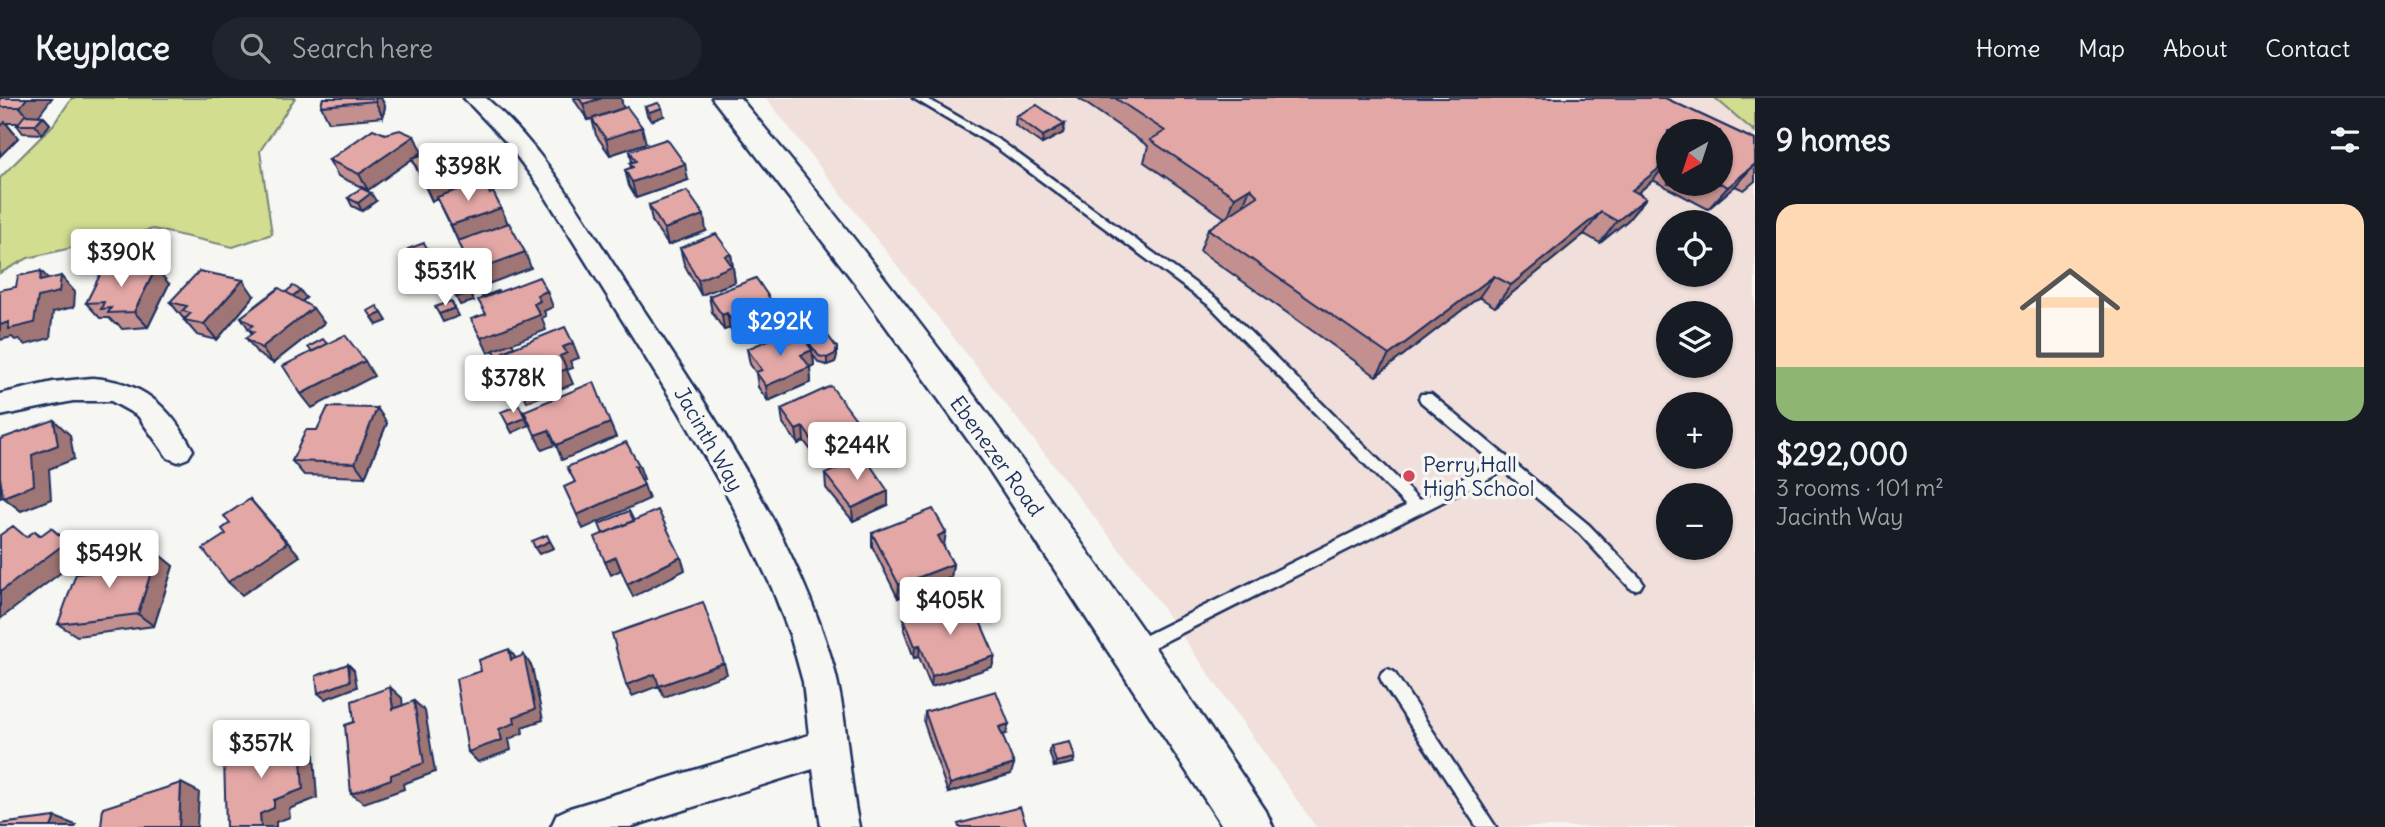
<!DOCTYPE html>
<meta charset="utf-8">
<style>
:root{--surface:#171b24;--page:#20242c;--text:#f1f3f6;--muted:#9ea1a6;--line:#363941;--accent:#1a73e8}
body{margin:0;font-family:Delius,sans-serif;background:var(--page);color:var(--text);height:100vh;display:flex;flex-direction:column;font-size:26px;white-space:nowrap}
*{box-sizing:border-box;margin:0}
p{font-size:23px;color:var(--muted)}
.icon{flex:none;width:38px;height:38px;fill:none;stroke:currentColor;stroke-width:2;stroke-linecap:round;stroke-linejoin:round}
.map{position:relative;flex:1;overflow:hidden}
.details{display:flex;flex-direction:column;background:var(--surface);width:630px}
.details>*{flex:none}
.needle{width:46px;rotate:219deg}
.fabs{position:absolute;left:1656px;top:21px;display:grid;gap:14px}
.fabs a{display:grid;place-items:center;width:77px;height:77px;border-radius:50%;background:var(--surface);box-shadow:0 2px 5px #0004;font-size:35px}
.price{position:absolute;translate:-50% -60px;padding:0 16px;border-radius:7px;background:#fff;color:#222;font-size:23px;line-height:46px;filter:drop-shadow(0 2px 4px #0008)}
.price::after{content:'';position:absolute;left:50%;top:42px;width:21px;height:16px;margin-left:-10px;background:inherit;clip-path:polygon(0 0,100% 0,50% 100%)}
.price.on{background:var(--accent);color:#fff}
ul{padding:0;list-style:none}
li{display:grid;align-content:center;gap:14px;height:371px;padding:0 21px}
li span{display:grid;place-items:center;height:217px;border-radius:21px;color:#555}
li>.icon{margin-inline-start:auto}
span .icon{width:126px;height:126px;fill:#fffc;stroke-width:1}
li b{font-size:30px}
h2{display:flex;justify-content:space-between;align-items:center;height:84px;padding:0 21px;font-size:30px}
header{display:flex;align-items:center;gap:42px;box-sizing:border-box;height:98px;padding:0 35px;background:var(--surface);border-bottom:2px solid var(--line)}
header strong{font-size:33px}
nav{display:flex;gap:38px;margin-inline-start:auto;font-size:24px}
.search{width:490px;height:63px;background:var(--page);display:flex;align-items:center;gap:18px;box-sizing:border-box;padding:0 24px;border-radius:38px;color:var(--muted);font-size:26px}
main{display:flex;flex:1;min-height:0}
.map>svg:first-child{display:block}
</style>
<header>
<strong>Keyplace</strong>
<div class="search"><svg class="icon" aria-label="search" viewBox="0 0 24 24"><circle cx="10" cy="10" r="6"/><path d="M15 15l6 6"/></svg>Search here</div>
<nav><a>Home</a><a>Map</a><a>About</a><a>Contact</a></nav>
</header>
<main>
<div class="map">
<svg width="1755" height="729" viewBox="0 0 1755 729">
<rect width="100%" height="100%" fill="#f6f6f2"/>
<filter id="ink" filterUnits="userSpaceOnUse"><feTurbulence type="fractalNoise" baseFrequency=".0143" numOctaves="2"/><feDisplacementMap in="SourceGraphic" scale="14" xChannelSelector="R" yChannelSelector="G"/><feConvolveMatrix kernelMatrix="1 2 1 2 8 2 1 2 1" color-interpolation-filters="sRGB"/></filter>
<g filter="url(#ink)">
<path fill="#f0dfdb" fill-rule="evenodd" d="M766,0H1755V729H1316L1138,475ZM1668,33H1720V86H1668ZM1668,124H1720V177H1668ZM1668,215H1720V268H1668ZM1668,306H1720V359H1668ZM1668,397H1720V450H1668Z"/>
<path fill="#d2dd90" stroke="#768677" stroke-width="2" d="M72,0H295L260,53L272,136L233,149L153,131L28,160L0,175V80L53,27Z
M1715,0H1755V34Z"/>
<g fill="none" stroke-linecap="round" stroke-linejoin="round">
<defs>
<path id="service" d="M913,0H926L1002,44L1218,202L1419,402L1494,365L1421,304L1419,300L1421,296H1431L1589,427L1640,480L1643,485L1640,490L1635,492L1630,490L1579,435L1504,373L1140,556L1134,558L1128,556L1126,551L1128,546L1406,408L1210,208L994,48Z
M1388,571L1394,574L1496,729H1477L1382,584L1380,579L1382,574Z"/>
<path id="minor" d="M464,0H486C545,51 581,117 623,181C701,299 787,420 830,556C848,612 847,672 859,729H821L813,671L630,729H551L557,716L570,710L809,637L803,584L790,537L772,490L732,406L680,315L539,88L506,44Z
M92,280C142,283 170,308 193,352L188,360L178,364L168,360L138,318L111,303H73L0,318V296L53,284Z"/>
<path id="tertiary" d="M712,0H740C930,228 1102,467 1266,713L1273,729H1223L986,367L854,184Z"/>
</defs>
<use href="#service" stroke="#1b2f5e" stroke-width="5"/>
<use href="#minor" stroke="#1b2f5e" stroke-width="5"/>
<use href="#tertiary" stroke="#1b2f5e" stroke-width="5"/>
<use href="#service" fill="#f6f6f2" fill-rule="evenodd"/>
<use href="#minor" fill="#f6f6f2" fill-rule="evenodd"/>
<use href="#tertiary" fill="#f6f6f2" fill-rule="evenodd"/>
</g>
<path fill="#c3908f" stroke="#1b2f5e" stroke-width="2" fill-rule="evenodd" d="M0,0L39,18H43L50,26L42,36L23,35L17,27L18,25H6L18,40L0,58Z
M323,0H381L385,8L383,19L329,24L321,8Z
M574,0H621L623,10L588,22L575,3Z
M1078,0H1665L1755,42V83L1744,92L1735,88L1708,111L1653,82L1638,95L1646,100L1628,122L1600,145L1584,136L1495,209L1479,199L1376,278L1200,153L1208,131L1225,120L1144,64L1148,48ZM1668,33H1720V86H1668Z
M645,9L664,18L651,23L647,17Z
M1016,18L1065,26L1063,35L1042,46L1015,27Z
M592,21L646,45L610,57L596,37Z
M630,53L688,82L636,100L629,88L625,72L631,70L630,65H632Z
M422,54L413,60L457,57L485,85H484L490,96L501,110L508,126L458,143L438,101L432,103L412,61L368,92L338,78L329,62Z
M348,100L376,103L362,113L352,108Z
M649,107L706,133L668,147L652,123Z
M680,150L731,156L735,184L701,197L684,166Z
M169,186L148,229L122,231L118,226H115L109,220H100L86,205Z
M286,194L306,200L302,203L324,225L273,265L258,256L246,240L252,236L241,219Z
M254,198L217,242L197,237L184,222L186,220H183L170,204Z
M709,198L777,211L779,227L738,243L730,230L724,232L712,214Z
M810,246L837,258L835,264L827,267L819,265L813,257L814,267L810,269L811,284L768,303L758,289L756,275L750,266L747,251L810,249Z
M377,310L387,325L365,379L304,377L292,363L317,332Z
M781,311L858,324L859,338L816,359L804,343L798,346L783,325Z
M825,376L888,407L853,423L826,390Z
M872,435L944,448H943L953,466L951,479L898,500L872,448Z
M157,455L173,468L154,528L77,538L58,526L107,473Z
M904,520L995,558L992,569L931,589L919,559L914,560L904,532Z
M925,614L1006,636L1003,637L1011,676L948,695L924,625Z
M1051,648L1073,665L1054,669L1049,653Z"/>
<path fill="#9f7674" stroke="#1b2f5e" stroke-width="2" d="M27,0H52L33,25L20,9Z
M370,0H381L385,8L383,19L375,3Z
M602,0H621L623,10L588,22L583,6Z
M662,10L664,18L651,23L649,14Z
M43,18L50,26L42,36L35,27Z
M5,24L18,40L0,58V29Z
M1065,26L1063,35L1042,46L1043,38Z
M642,29L646,45L610,57L606,41Z
M414,38L422,54L368,92L359,76Z
M1668,63V64L1653,82L1615,114L1632,92Z
M685,66L688,82L636,100L632,84Z
M1755,66L1735,88L1708,111L1728,89Z
M479,69L485,85L432,103L425,87Z
M1250,90L1241,113L1227,121L1235,99Z
M371,95L376,103L362,113L358,105Z
M1646,100L1628,122L1600,145L1617,123Z
M501,110L508,126L458,143L451,127Z
M1601,114L1584,136L1495,209L1511,187Z
M704,117L706,133L668,147L664,131Z
M525,154L531,170L480,189L473,173Z
M430,155L434,163L419,169L415,161Z
M731,156L735,184L701,197L698,182L725,158Z
M156,170L169,186L148,229L134,214Z
M41,173L56,189L61,178L75,194L74,209L53,214L50,240L25,247L19,241L15,242L12,239L0,242V223L40,183Z
M1494,178L1479,199L1376,278L1389,257Z
M243,182L254,198L217,242L204,226Z
M300,192L306,200L298,207L292,199Z
M547,193L553,209L544,213L546,218L542,220L546,232L488,255L481,240L534,206L537,197Z
M470,195L474,203L460,207L456,199Z
M313,210L324,225L273,265L261,250Z
M455,210L459,218L443,224L439,216Z
M777,211L779,227L738,243L735,228Z
M382,215L387,223L377,227L372,219Z
M727,215L730,230L724,232L722,217Z
M573,245L579,260L570,263L573,270L567,272L573,286L527,304L520,289L560,258L563,249Z
M837,250V258L835,264L827,267V260Z
M812,252L814,267L810,269L811,284L768,303L766,288L801,257Z
M515,253L519,261L502,267L498,260Z
M365,263L374,278L312,310L301,296Z
M377,310L387,325L365,379L355,365Z
M525,320L529,327L512,335L508,327Z
M54,322L70,337L74,361L49,371L51,401L21,413L3,399Z
M858,324L859,338L816,359L814,345Z
M610,325L616,339L562,362L556,347Z
M803,329L804,343L798,346L796,332Z
M549,332L555,347L542,352L535,337Z
M639,367L644,381L640,382L635,368Z
M0,379L18,393L0,400Z
M644,387L649,401L583,431L577,417Z
M888,393V407L853,423L852,410Z
M250,401L300,458L242,497L228,484Z
M51,430L84,457L0,521V494L40,438L35,433L53,446Z
M946,434L944,448L936,451L938,438Z
M550,443L554,450L539,456L535,450Z
M157,455L173,468L154,528L138,516Z
M616,459L621,472L611,477L605,464Z
M681,459L685,472L633,499L627,486Z
M953,466L951,479L898,500L899,487Z
M920,547L919,559L914,560L915,548Z
M509,551L518,563L511,562Z
M524,557L532,569L543,622L522,629L523,635L509,641L511,652L478,664L468,654L499,631L514,619Z
M995,558L992,569L931,589L932,578Z
M724,565L727,576L664,599L659,588Z
M348,566L354,572L357,589L325,601L318,595Z
M655,576L661,587L632,598L626,587Z
M390,589L402,600L404,621L393,611Z
M414,603L425,613L435,674L403,686L404,691L364,705L351,696L391,677Z
M1009,626L1006,636L997,639L999,629Z
M299,634L313,644L317,700L289,711L290,719L276,724V729H261L260,716L274,702Z
M1075,660L1073,665L1054,669L1056,664Z
M1014,666L1011,676L948,695L950,686Z
M181,685L199,694L197,729H179Z
M55,719L76,727L75,729H51Z"/>
<path fill="#e3a8a6" stroke="#1b2f5e" stroke-width="2" d="M0,0H27L20,9H0Z
M323,0H376L375,3L321,8Z
M579,0H602L583,6Z
M1115,0H1665L1755,42V66L1728,89L1720,85V33H1668V63L1632,92L1646,100L1617,123L1601,114L1511,187L1494,178L1389,257L1208,131L1258,98L1250,90L1235,99L1150,42L1165,33Z
M658,5L662,10L649,14L645,9Z
M1037,7L1065,26L1043,38L1016,18Z
M627,9L642,29L606,41L592,21Z
M25,17L43,18L35,27H17Z
M373,31L385,36L400,32L414,38L359,76L329,62Z
M667,41L685,66L632,84L625,72L633,69L630,65L636,63L630,53Z
M451,48L457,57H472L479,69L425,87L412,60Z
M483,83L490,96L493,94L501,110L451,127L437,99Z
M361,90L371,95L358,105L348,100Z
M687,93L704,117L664,131L649,107Z
M509,125L525,154L473,173L458,143Z
M716,136L731,156L725,158L732,168L698,182L680,150Z
M424,145L430,155L415,161L408,151Z
M156,170L134,214L108,215L111,210L101,211L104,204L86,205L102,173Z
M41,173L40,183L61,178L59,194L38,199L34,225L9,231V224L0,227V192L16,189L18,178Z
M199,173L243,182L204,226L184,222L191,215L182,213L187,208L170,204Z
M539,179L547,193L537,197L540,203L534,206L540,217L481,240L471,221L486,216L478,202Z
M756,180L777,211L735,228L727,215L722,217L709,198Z
M467,187L470,195L456,199L453,191Z
M293,188L300,192L293,198L286,194Z
M279,190L313,210L261,250L246,240L254,234L248,231L253,227L241,219Z
M498,193L499,194L483,200L482,199Z
M451,203L455,210L439,216L435,209Z
M377,208L382,215L372,219L368,213Z
M565,229L573,245L563,249L567,255L560,258L567,271L520,289L503,254Z
M785,235L790,243L802,238L812,252L801,257L810,269L766,288L756,274L762,272L747,251Z
M820,236L828,238L837,250L835,256L827,260L819,258L810,246L813,240Z
M345,237L365,263L301,296L283,268Z
M323,241L327,246L312,254L308,249Z
M512,245L514,249L503,254L505,257L498,260L494,252Z
M594,284L610,325L556,347L549,332L535,337L524,313Z
M831,288L858,324L814,345L803,329L796,332L781,311Z
M519,307L525,320L508,327L501,314Z
M328,309L377,310L355,365L292,363L306,332H317Z
M54,322L58,347L32,357L34,387L3,399L0,379V341Z
M626,344L639,367L635,368L644,387L577,417L564,389L575,384L567,369Z
M864,358L888,393L852,410L825,376Z
M250,401L287,445L228,484L203,451L226,436L222,431L230,425L224,418Z
M933,411L946,434L938,438L953,466L899,487L872,435Z
M658,412L681,459L627,486L616,459L605,464L595,439Z
M629,413L634,423L603,436L599,426Z
M13,428L26,439L35,433L40,438L51,430L67,444L0,494V437Z
M547,437L550,443L535,450L532,443Z
M157,455L138,516L58,526L76,476L107,473L112,460Z
M970,500L995,558L932,578L920,547L915,548L904,520Z
M703,504L724,565L659,588L655,576L626,587L612,536Z
M509,551L511,562L524,557L535,611L514,619L515,625L499,631L502,642L468,654L456,581L481,573L479,562Z
M348,566L350,583L318,595L316,578Z
M390,589L393,611L414,603L424,665L391,677V681L351,696L345,627L354,624L352,603Z
M996,593L1009,626L999,629L1014,666L950,686L925,614Z
M299,634L303,691L274,702V710L260,716L261,729H226L224,661Z
M1070,644L1075,660L1056,664L1051,648Z
M181,685L179,729H101L103,710Z
M1020,709L1027,729H959L958,726Z
M55,719L51,729H0V726Z"/>
</g>
<circle fill="#d1495b" stroke="#f6f6f2" stroke-width="2.5" cx="1409" cy="378" r="7"/>
<g text-anchor="middle" dominant-baseline="central" stroke-width="7" stroke-linejoin="round" paint-order="stroke">
<g font-size="21" fill="#1b2f5e" stroke="#f6f6f2">
<text transform="translate(709 341) rotate(60)">Jacinth Way</text>
<text transform="translate(997 358) rotate(54)">Ebenezer Road</text>
</g>
<g font-size="21" fill="#1b2f5e" stroke="#f6f6f2" text-anchor="start">
<text x="1423" y="366">Perry Hall<tspan x="1423" dy="24">High School</tspan></text>
</g>
</g>
</svg>
<div class="fabs">
<a><svg class="needle" viewBox="-14 -14 28 28"><path d="M0-13l5 13h-10z" fill="#e53935"/><path d="M0 13l5-13h-10z" fill="#9ea1a6"/></svg></a>
<a><svg class="icon" aria-label="locate" viewBox="0 0 24 24"><circle cx="12" cy="12" r="6"/><path d="M12 2v4M12 18v4M2 12h4M18 12h4"/></svg></a>
<a><svg class="icon" aria-label="layers" viewBox="0 0 24 24"><path d="M12 4l9 5-9 5-9-5zM3 14l9 5 9-5"/></svg></a>
<a>+</a>
<a>−</a>
</div>
<b class="price" style="left:468px;top:105px">$398K</b>
<b class="price" style="left:121px;top:191px">$390K</b>
<b class="price" style="left:445px;top:210px">$531K</b>
<b class="price on" style="left:780px;top:260px">$292K</b>
<b class="price" style="left:513px;top:317px">$378K</b>
<b class="price" style="left:857px;top:384px">$244K</b>
<b class="price" style="left:109px;top:492px">$549K</b>
<b class="price" style="left:950px;top:539px">$405K</b>
<b class="price" style="left:261px;top:682px">$357K</b>
</div>
<section class="details">
<h2>9 homes<svg class="icon" aria-label="filters" viewBox="0 0 24 24"><path d="M4 7h16M4 17h16"/><circle cx="9" cy="7" r="2"/><circle cx="15" cy="17" r="2"/></svg></h2>
<ul>
<li><span style="background:linear-gradient(#ffd9b3 75%,#8fb573 0)"><svg class="icon" aria-label="home" viewBox="0 0 24 24"><path d="M3 11l9-7 9 7M6 9v11h12V9"/></svg></span><div><b>$292,000</b><p>3 rooms · 101 m²</p><p>Jacinth Way</p></div></li>
</ul>
</section>
</main>
